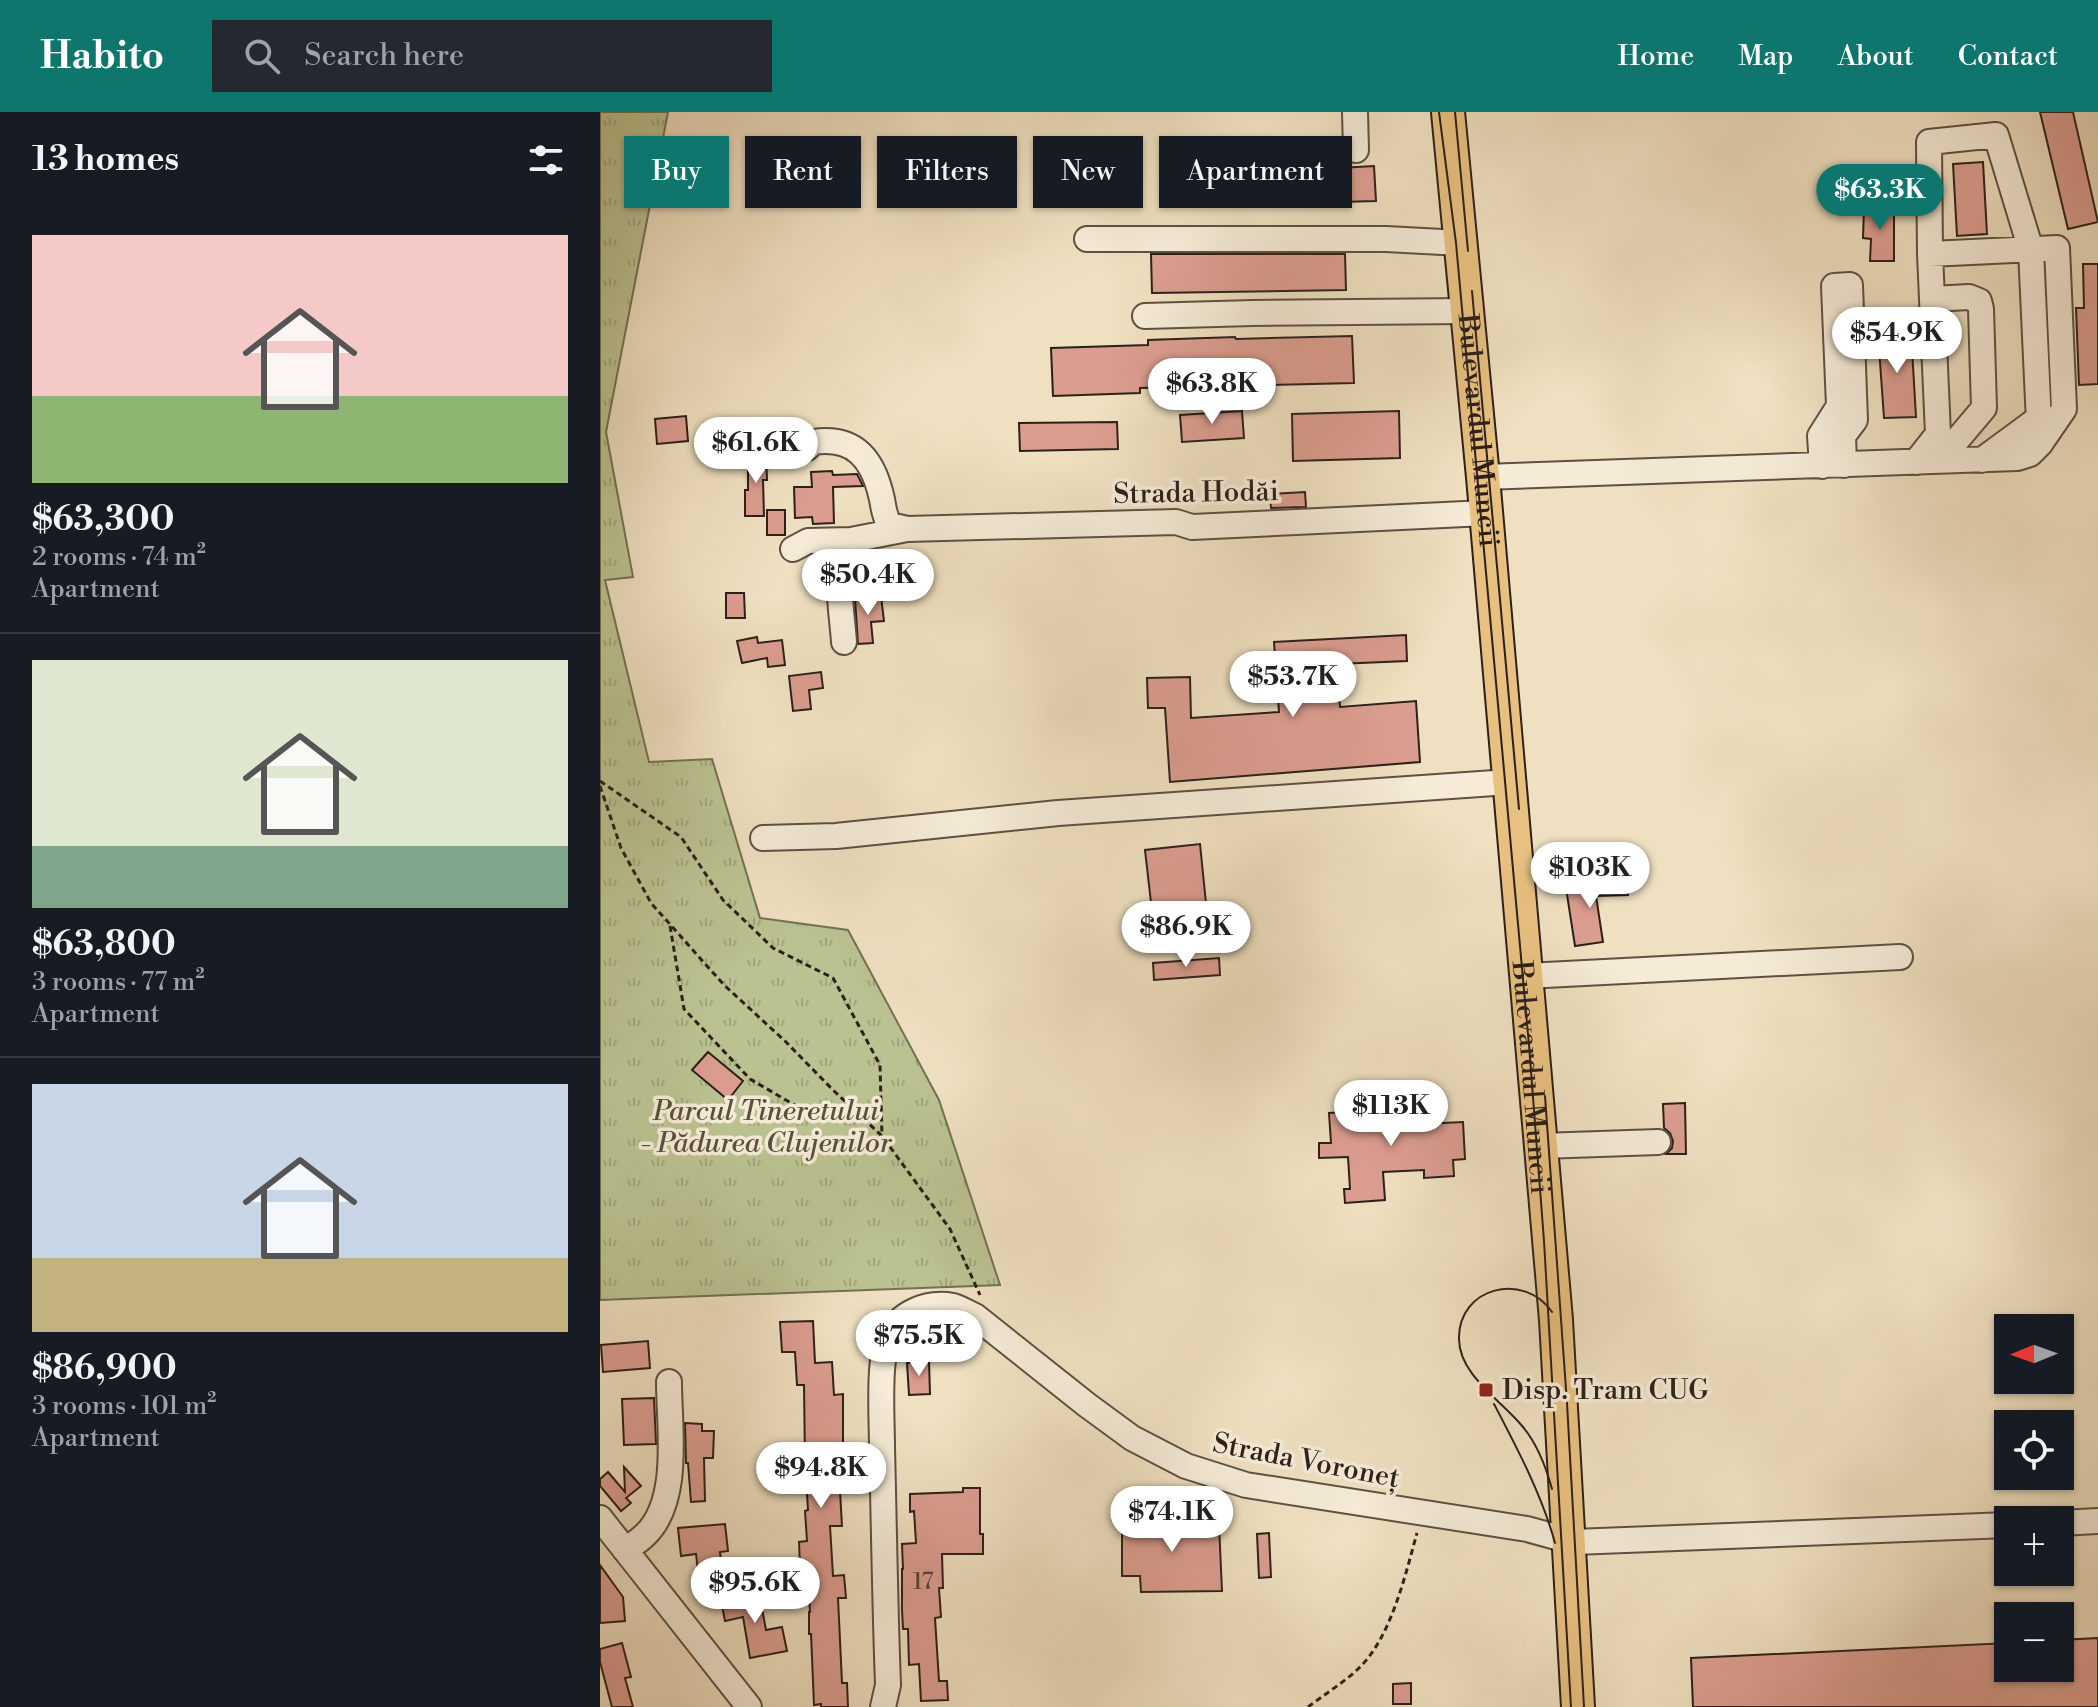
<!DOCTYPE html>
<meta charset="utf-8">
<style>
:root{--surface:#171b24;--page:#242831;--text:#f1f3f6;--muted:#9ea1a6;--line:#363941;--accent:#0f766e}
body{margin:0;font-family:"Libre Bodoni",serif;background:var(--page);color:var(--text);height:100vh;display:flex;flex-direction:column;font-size:30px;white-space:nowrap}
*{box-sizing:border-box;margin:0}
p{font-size:26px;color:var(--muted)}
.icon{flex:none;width:44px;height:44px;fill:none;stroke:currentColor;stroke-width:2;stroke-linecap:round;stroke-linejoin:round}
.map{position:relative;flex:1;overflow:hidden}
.drawer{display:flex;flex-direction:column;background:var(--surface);width:600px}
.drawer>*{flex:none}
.guide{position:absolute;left:24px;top:24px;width:760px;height:72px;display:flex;gap:16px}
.needle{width:52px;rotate:269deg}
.buttons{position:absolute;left:1394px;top:1202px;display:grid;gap:16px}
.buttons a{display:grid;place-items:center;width:80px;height:80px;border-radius:0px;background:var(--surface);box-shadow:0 2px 6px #0004;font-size:40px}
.price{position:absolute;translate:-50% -68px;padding:0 18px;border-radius:28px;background:#fff;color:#222;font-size:26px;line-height:52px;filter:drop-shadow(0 2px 4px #0008)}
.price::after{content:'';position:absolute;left:50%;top:48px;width:24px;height:18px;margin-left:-12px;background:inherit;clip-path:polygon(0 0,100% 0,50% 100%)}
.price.current{background:var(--accent);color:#fff}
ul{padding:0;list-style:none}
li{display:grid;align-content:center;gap:16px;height:424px;padding:0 32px}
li+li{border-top:2px solid var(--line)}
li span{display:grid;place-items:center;height:248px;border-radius:0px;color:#555}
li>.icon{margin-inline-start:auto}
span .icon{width:144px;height:144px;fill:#fffc;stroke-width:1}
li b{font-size:34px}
h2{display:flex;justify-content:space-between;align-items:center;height:96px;padding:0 32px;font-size:34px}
.tag{padding:0 28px;border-radius:0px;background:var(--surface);box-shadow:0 2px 6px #0004;font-size:28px;line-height:72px}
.tag.current{background:var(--accent);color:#fff}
header{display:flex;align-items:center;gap:48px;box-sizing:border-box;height:112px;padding:0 40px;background:var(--accent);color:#fff}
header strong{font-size:38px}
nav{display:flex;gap:44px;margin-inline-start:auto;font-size:28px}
.search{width:560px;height:72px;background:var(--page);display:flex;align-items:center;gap:20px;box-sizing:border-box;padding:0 28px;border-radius:0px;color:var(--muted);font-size:30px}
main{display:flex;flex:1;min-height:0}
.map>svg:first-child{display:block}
</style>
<header>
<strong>Habito</strong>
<div class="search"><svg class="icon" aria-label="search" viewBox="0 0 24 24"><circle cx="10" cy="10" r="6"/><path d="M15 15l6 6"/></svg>Search here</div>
<nav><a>Home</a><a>Map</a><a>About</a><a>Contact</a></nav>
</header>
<main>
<section class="drawer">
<h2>13 homes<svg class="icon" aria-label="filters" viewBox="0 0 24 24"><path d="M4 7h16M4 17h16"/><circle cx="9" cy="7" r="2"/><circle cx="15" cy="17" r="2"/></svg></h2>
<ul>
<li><span style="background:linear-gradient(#f6c9c9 65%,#8fb573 0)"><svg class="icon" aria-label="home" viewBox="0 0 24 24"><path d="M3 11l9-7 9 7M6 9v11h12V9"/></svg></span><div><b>$63,300</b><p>2 rooms · 74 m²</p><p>Apartment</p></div></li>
<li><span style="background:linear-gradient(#dfe7d0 75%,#7fa58c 0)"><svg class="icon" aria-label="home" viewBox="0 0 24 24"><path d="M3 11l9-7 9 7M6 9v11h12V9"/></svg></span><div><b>$63,800</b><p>3 rooms · 77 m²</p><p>Apartment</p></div></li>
<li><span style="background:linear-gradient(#c9d6e8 70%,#c2b280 0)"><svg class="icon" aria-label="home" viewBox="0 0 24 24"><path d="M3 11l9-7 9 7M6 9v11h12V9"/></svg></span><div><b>$86,900</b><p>3 rooms · 101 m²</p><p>Apartment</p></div></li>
</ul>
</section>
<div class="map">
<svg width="1498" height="1595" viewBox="0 0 1498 1595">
<defs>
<pattern id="park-tufts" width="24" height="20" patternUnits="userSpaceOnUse" patternTransform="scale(2)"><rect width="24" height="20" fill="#bbc291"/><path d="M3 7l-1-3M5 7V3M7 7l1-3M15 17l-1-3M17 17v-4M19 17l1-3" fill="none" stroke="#a1a67c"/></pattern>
</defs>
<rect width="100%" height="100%" fill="#efe0c1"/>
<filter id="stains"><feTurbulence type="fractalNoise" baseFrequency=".0025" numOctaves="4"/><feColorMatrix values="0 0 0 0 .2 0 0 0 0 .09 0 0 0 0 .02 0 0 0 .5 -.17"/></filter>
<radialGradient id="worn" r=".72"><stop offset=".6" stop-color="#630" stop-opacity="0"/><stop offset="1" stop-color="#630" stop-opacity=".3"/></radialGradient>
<path fill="url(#park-tufts)" stroke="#747155" stroke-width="2" d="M0,0H68L6,320L33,465L5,468L49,650L112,647L160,806L248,818L339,988L400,1173L0,1188Z"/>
<path fill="#db9d90" stroke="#2d2019" stroke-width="2" d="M1440,0H1473L1498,110L1468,117Z
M1383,50L1387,122L1357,124L1353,52Z
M774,54L776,89L740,90L739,56Z
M1264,95H1294V149H1270L1271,127L1263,126Z
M551,142H745L746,178L552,181Z
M1483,152H1498V272L1479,273L1476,196H1484Z
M1311,220L1316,305L1284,306L1278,222Z
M752,224L754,271L540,276V281L453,284L451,236L548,233V228L635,225L636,227Z
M642,299L644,326L582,330L580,303Z
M799,299L800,346L693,349L692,302Z
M86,304L88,329L57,332L55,307Z
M517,310L518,337L420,339L419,311Z
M148,342H166L167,368H163L164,404H145V378H148Z
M232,359L233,363L257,362L263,374L233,375L234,411L213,412L212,405L195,406L194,375H212L211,360Z
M705,380L706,395L671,396L670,382Z
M167,398H185V423H167Z
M126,481H144L145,506H126Z
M281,484L284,509L271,510L273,531L258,532L255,486Z
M806,523L807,549L737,552L740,595L816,589L820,650L570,670L565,596H548L547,566L590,565L591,606L679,600L674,530Z
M157,525L158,531L182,528L185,553L168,555L167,546L142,551L137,529Z
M221,560L223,576L209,578L211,597L193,599L189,564Z
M600,732L608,811L554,817L545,738Z
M1027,769L1028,783L996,784L1003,830L975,834L966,776L1008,770Z
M619,846L620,863L554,868L553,851Z
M108,940L143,969L128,988L92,958Z
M1085,991L1086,1042H1066L1072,1036L1073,1029L1070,1021L1064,1016L1063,992Z
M820,996L821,1012L863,1010L865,1047L853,1048L854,1064L824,1066V1058L783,1060L785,1088L745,1091L744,1077H750L748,1045L719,1046V1031H731L729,1001Z
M213,1209L215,1251L232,1250L234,1283L243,1282V1344H238L242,1414H230L233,1464L244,1463L246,1486H238L242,1571H247L248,1595H221V1592L214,1593L211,1522H209V1500H210L207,1455H200L199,1430L207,1429L205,1399L208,1398L205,1351L204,1273H197L195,1240H182L180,1210Z
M48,1229L50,1256L3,1260L1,1233Z
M329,1250L330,1282L309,1283L307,1251Z
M54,1286L56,1332L24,1333L22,1287Z
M85,1311L102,1312V1319H114L113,1346H104L105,1389L91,1390L88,1351H86Z
M24,1355L41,1374L26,1386L31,1391L21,1399L0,1374V1367L8,1360L25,1380Z
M363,1376H380V1422H383V1442H342L343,1476H339L341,1505L335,1506L339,1569H347L348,1588L321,1589L319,1552L309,1553L308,1517H303L302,1498V1457H303L302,1432L316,1431L314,1399L310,1400V1382L363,1380Z
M538,1397H578V1413H619L622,1479L541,1480L540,1464H522V1413H538Z
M125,1412L128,1439L120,1440L124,1474L100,1477L96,1442L81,1444L78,1416Z
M669,1421L671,1465L659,1466L657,1422Z
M0,1453L23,1485L25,1509L0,1511Z
M159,1481L166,1518L182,1515L187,1539L150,1546L143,1505L125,1509L121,1488Z
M1498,1526V1595H1093L1091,1546L1408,1531V1556H1460V1528Z
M22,1531L31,1565L25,1566L33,1595H12L0,1550V1537Z
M811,1571V1592H793V1572Z"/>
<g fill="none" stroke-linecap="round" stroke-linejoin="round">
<defs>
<path id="minor" d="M755,0L756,38
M487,127H786L861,131
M545,204L653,201L867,199
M207,336L213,330C253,324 272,345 281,383C284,394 283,403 290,413L307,417L576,410L592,415L886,401
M1325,345L1357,328L1384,296L1381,197L1379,189L1369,185L1332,187
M1382,348L1439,306
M1316,350L1338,322L1330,142L1329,30L1396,23L1431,138L1440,332
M1222,354L1220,324L1239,294L1234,174L1250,173L1255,308L1243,324L1244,353
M883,365L1417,346L1430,342L1440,332L1464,297L1457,136L1330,142
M193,437L208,429L251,428L307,417
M244,530C242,498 232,456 251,428
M163,726L236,724L458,701L909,670
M926,864L1300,845
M941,1034L1058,1030
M0,1406L149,1595
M1460,1411L1498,1409
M25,1438C31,1434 39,1429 45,1423C81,1389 69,1315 69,1270
M283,1595L288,1573C285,1494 284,1415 282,1335C282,1308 278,1250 288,1226C298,1201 327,1189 353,1194C360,1196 368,1201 375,1204L487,1293L532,1326L586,1354L646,1373L927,1417L974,1430L1408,1413"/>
<g id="major">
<path id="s1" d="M848,0L883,365L956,1208L978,1595"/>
</g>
</defs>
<use href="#minor" stroke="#5e5043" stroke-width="28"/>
<use href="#major" stroke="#2d2019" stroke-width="36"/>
<path stroke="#2d2019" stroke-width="3" stroke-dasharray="6 4" stroke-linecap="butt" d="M0,669L81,725L123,788L173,836L233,866L280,953L282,1024
M0,674L21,736L51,791L124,873L185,929L233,978L282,1024L350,1117L380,1183
M70,814L84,897L150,967L198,995L250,994
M708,1595C725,1582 743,1571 758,1557C791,1526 805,1464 817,1421"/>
<use href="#minor" stroke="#f5ebd7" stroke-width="24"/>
<use href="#major" stroke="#e8c080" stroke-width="32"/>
<g stroke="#2d2019" stroke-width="2">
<path id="s2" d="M839,0L856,131L929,933L944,1129L971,1595"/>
<path d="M855,0L868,139"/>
<path d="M872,179L919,697"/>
<path d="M945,984L967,1291L984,1595"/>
<path d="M952,1200C924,1159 858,1175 859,1227C859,1263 902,1289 923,1315C938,1333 946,1355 952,1377"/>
<path d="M894,1292C917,1336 942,1383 955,1431"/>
</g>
</g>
<rect fill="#8f2418" stroke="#f5ebd7" stroke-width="3" x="878" y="1270" width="16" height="16" rx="4"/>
<g text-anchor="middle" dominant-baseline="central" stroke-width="7" stroke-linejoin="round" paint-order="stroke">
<g font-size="24" fill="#583f37">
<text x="323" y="1470">17</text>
</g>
<g font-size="28" fill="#2d2019" stroke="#f5ebd7">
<text stroke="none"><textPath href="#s1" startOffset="320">Bulevardul Muncii</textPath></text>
<text transform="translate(596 381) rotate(-1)">Strada Hodăi</text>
<text stroke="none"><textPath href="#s2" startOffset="970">Bulevardul Muncii</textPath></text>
<text transform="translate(706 1349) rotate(11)">Strada Voroneț</text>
</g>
<g font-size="28" font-style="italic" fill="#58513d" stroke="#f5ebd7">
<text x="166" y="999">Parcul Tineretului<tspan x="166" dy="32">- Pădurea Clujenilor</tspan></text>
</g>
<g font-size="28" fill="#2d2019" stroke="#f5ebd7" text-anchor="start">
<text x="902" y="1278">Disp. Tram CUG</text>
</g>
</g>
<rect width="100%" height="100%" filter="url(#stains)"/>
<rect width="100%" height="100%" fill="url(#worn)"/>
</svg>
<div class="buttons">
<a><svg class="needle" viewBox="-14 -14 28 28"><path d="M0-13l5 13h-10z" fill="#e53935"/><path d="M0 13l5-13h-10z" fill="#9ea1a6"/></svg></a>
<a><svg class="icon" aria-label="locate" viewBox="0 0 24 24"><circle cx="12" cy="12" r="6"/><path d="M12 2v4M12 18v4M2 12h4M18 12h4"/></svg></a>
<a>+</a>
<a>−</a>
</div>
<b class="price current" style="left:1280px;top:120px">$63.3K</b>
<b class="price" style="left:1297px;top:263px">$54.9K</b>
<b class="price" style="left:612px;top:314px">$63.8K</b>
<b class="price" style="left:156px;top:373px">$61.6K</b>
<b class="price" style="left:268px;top:505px">$50.4K</b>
<b class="price" style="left:693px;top:607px">$53.7K</b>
<b class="price" style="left:990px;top:798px">$103K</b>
<b class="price" style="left:586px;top:857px">$86.9K</b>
<b class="price" style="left:791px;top:1036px">$113K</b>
<b class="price" style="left:319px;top:1266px">$75.5K</b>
<b class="price" style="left:221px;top:1398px">$94.8K</b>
<b class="price" style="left:572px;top:1442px">$74.1K</b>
<b class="price" style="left:155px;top:1513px">$95.6K</b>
<div class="guide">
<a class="tag current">Buy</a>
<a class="tag">Rent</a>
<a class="tag">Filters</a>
<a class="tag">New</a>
<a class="tag">Apartment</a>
</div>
</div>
</main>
